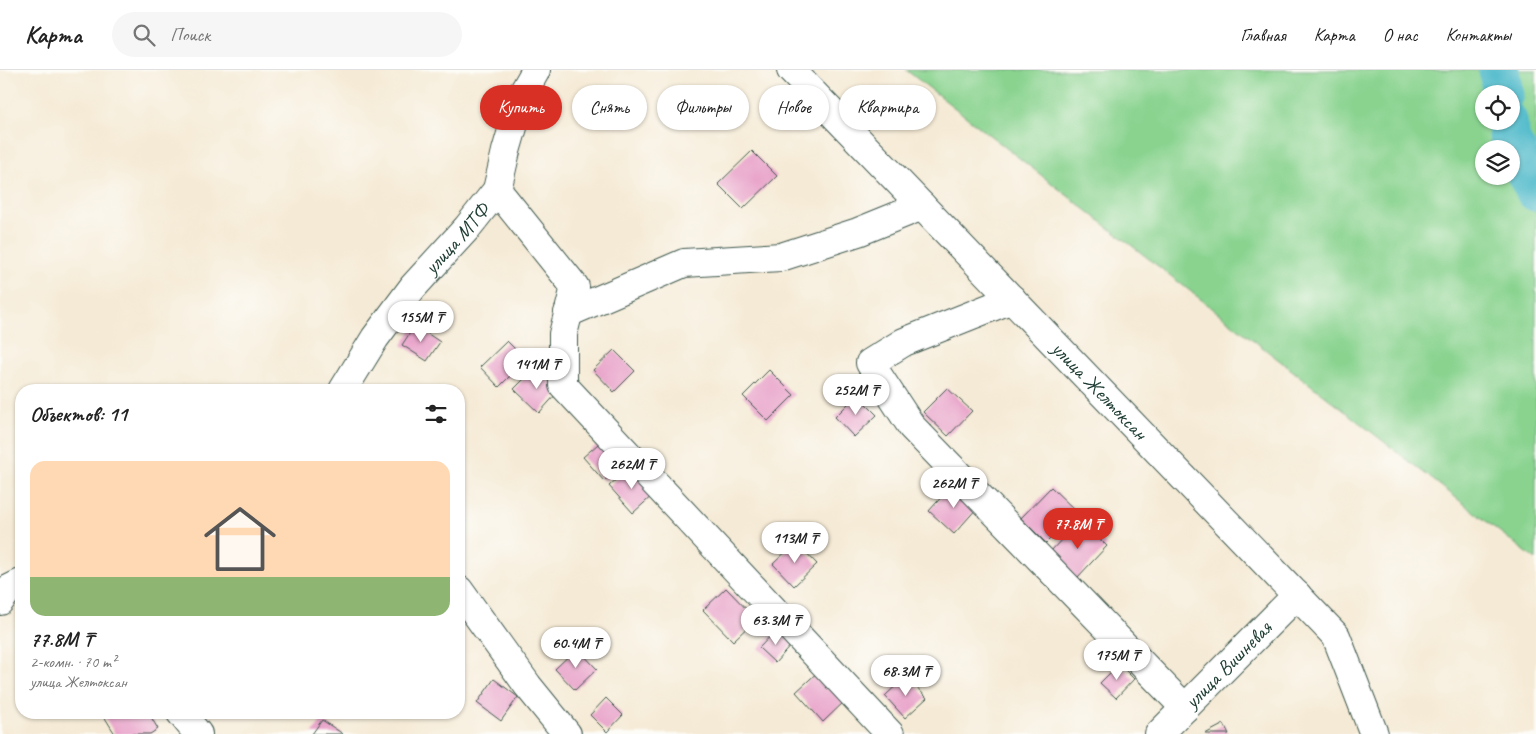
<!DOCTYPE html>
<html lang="ru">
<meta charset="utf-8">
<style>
:root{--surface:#fff;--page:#f6f6f6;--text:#222;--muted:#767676;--line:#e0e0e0;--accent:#d93025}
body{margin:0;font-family:Caveat,sans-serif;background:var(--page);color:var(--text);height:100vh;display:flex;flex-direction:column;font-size:19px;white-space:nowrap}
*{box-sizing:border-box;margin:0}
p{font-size:16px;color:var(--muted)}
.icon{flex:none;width:28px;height:28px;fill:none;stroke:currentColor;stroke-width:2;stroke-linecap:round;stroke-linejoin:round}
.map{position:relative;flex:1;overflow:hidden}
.sheet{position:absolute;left:15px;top:314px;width:450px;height:335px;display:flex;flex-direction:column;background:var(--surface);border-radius:20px;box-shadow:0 1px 4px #0004}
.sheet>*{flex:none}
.guide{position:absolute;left:480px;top:15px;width:475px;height:45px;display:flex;gap:10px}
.controls{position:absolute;left:1475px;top:15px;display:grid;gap:10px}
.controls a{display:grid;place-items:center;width:45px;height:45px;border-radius:50%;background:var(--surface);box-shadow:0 1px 4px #0004;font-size:25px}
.price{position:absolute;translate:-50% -42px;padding:0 11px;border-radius:18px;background:#fff;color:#222;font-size:16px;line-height:32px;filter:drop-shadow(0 1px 2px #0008)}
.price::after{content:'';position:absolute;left:50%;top:30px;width:15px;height:11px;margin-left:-8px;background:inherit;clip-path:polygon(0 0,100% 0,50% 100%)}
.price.on{background:var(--accent);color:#fff}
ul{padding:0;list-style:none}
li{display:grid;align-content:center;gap:10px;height:265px;padding:0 15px}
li+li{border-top:1px solid var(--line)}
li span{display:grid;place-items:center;height:155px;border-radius:15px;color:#555}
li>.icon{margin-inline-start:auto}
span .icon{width:90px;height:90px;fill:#fffc;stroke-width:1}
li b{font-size:21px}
h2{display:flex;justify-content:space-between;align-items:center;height:60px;padding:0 15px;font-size:21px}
.tag{padding:0 18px;border-radius:22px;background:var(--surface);box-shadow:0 1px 4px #0004;font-size:18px;line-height:45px}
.tag.on{background:var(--accent);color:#fff}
header{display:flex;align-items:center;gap:30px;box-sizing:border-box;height:70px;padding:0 25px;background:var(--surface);border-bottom:1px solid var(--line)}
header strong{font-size:24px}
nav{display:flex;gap:28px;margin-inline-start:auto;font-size:18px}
.search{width:350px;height:45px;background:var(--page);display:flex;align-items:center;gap:12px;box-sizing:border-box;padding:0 18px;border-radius:28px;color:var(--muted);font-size:19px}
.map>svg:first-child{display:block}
</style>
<header>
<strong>Карта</strong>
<div class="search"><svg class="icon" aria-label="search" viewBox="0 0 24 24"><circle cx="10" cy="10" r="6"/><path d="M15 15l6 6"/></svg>Поиск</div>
<nav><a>Главная</a><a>Карта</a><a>О нас</a><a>Контакты</a></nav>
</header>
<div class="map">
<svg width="1536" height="664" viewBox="0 0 1536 664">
<rect width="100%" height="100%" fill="#fdfcf7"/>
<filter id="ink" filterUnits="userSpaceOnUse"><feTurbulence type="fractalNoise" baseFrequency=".02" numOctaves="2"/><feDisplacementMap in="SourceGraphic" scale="10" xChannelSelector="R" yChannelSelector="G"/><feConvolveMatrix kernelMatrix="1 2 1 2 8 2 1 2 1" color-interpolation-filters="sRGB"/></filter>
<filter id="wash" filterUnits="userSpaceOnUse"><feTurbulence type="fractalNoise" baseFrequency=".0096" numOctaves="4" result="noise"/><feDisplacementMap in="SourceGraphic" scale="20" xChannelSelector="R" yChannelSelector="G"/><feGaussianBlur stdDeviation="1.12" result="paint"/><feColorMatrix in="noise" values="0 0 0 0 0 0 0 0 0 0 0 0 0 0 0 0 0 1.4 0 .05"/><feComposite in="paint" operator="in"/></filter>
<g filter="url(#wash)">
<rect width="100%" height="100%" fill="#f5ead5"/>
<path fill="#89d38f" stroke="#548862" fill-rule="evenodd" d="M906,0H1536V490ZM1484,24H1511V51H1484ZM1484,79H1511V106H1484Z"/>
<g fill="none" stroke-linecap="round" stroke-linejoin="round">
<path stroke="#4eb9ca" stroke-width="41" d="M1499,0L1503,24
M1507,51L1510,70L1536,121"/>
</g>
<g id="blocks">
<path fill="#e9a5cb" d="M752,81L777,106L743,139L718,114Z
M415,255L440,272L427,291L402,275Z
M507,271L526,290L499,317L480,297Z
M614,280L635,301L614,322L593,300Z
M535,298L559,321L539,343L514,319Z
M769,300L794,325L768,351L743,326Z
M947,318L972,341L948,366L923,342Z
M857,325L877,345L854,367L835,347Z
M605,368L626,391L604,411L583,387Z
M630,397L654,424L633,443L609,416Z
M953,414L978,437L954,464L929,441Z
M1051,417L1077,442L1046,473L1021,448Z
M1080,450L1107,476L1076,509L1049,483Z
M796,472L817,494L794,516L773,494Z
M726,518L756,549L733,571L703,540Z
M777,559L793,573L775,593L759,578Z
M577,578L597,599L575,620L555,599Z
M1119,594L1134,609L1116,628L1100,613Z
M821,599L848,628L823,652L796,622Z
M906,606L927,628L905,648L885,626Z
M494,609L518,627L501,651L477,633Z
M606,628L623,645L607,662L590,645Z
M103,642H148L158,659L150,664H115L102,643Z
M322,650L343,664H312Z
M1224,654L1229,664H1205Z"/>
</g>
</g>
<g filter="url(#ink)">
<use href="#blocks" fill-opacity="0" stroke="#3f574c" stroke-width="1"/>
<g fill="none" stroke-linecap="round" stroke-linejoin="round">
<defs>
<g id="minor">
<path d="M497,120L575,217L563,264V315L890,664"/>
<path d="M1012,229L904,272L870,293L912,357L1185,638"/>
<path d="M568,243L684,193L781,187L858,162L922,136"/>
<path id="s1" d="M343,320L375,268L413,217L467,158L497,120L506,81L523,23L536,0"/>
<path d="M459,520L528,616L567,664"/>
<path d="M0,531L9,519L21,513"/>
<path d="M180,642L198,664"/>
<path id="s2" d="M1159,664L1297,525"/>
</g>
<g id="tertiary">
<path id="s3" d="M791,0L1336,566L1374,664"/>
</g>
</defs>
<use href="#minor" stroke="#3f574c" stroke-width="30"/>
<use href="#tertiary" stroke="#3f574c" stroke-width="30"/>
<use href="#minor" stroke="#fff" stroke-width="28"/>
<use href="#tertiary" stroke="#fff" stroke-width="28"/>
</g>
</g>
<g text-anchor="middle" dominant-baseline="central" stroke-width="5" stroke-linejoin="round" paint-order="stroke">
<g font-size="21" fill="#1f3d34" stroke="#fdfcf7">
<text stroke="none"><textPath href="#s1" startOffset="190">улица МТФ</textPath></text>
<text stroke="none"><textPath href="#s3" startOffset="445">улица Желтоксан</textPath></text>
<text stroke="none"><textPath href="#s2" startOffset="98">улица Вишневая</textPath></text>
</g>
</g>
</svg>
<div class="controls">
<a><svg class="icon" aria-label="locate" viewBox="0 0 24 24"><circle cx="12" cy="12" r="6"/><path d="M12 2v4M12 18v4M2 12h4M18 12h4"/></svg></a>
<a><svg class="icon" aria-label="layers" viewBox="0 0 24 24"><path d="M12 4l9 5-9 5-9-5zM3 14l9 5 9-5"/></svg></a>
</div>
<b class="price" style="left:421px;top:273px">155M ₸</b>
<b class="price" style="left:537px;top:320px">141M ₸</b>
<b class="price" style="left:856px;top:346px">252M ₸</b>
<b class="price" style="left:632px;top:420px">262M ₸</b>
<b class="price" style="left:954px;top:439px">262M ₸</b>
<b class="price on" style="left:1078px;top:480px">77.8M ₸</b>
<b class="price" style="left:795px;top:494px">113M ₸</b>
<b class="price" style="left:776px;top:576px">63.3M ₸</b>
<b class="price" style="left:576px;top:599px">60.4M ₸</b>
<b class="price" style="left:1117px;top:611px">175M ₸</b>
<b class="price" style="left:906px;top:627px">68.3M ₸</b>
<div class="guide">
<a class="tag on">Купить</a>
<a class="tag">Снять</a>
<a class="tag">Фильтры</a>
<a class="tag">Новое</a>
<a class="tag">Квартира</a>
</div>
<section class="sheet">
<h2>Объектов: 11<svg class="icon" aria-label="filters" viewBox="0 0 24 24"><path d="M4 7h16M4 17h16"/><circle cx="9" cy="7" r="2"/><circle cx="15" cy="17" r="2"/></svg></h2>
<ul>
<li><span style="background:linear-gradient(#ffd9b3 75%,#8fb573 0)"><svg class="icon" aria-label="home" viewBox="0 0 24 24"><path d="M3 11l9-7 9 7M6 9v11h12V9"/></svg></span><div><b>77.8M ₸</b><p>2-комн. · 70 m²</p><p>улица Желтоксан</p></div></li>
</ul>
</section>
</div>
